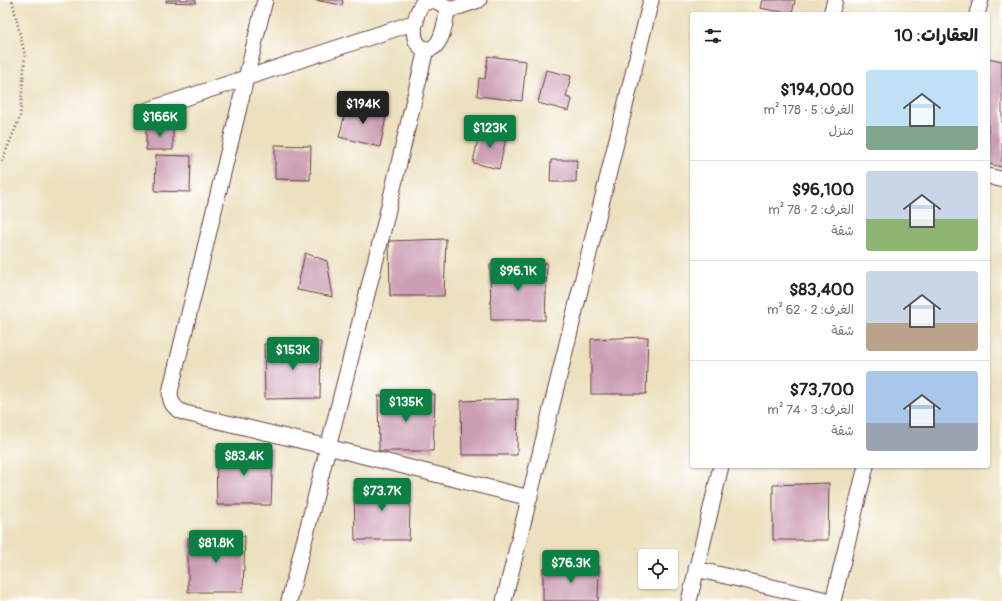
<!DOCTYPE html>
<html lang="ar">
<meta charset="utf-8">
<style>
:root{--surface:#fff;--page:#f2f2f2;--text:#222;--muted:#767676;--line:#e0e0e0;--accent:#0b8043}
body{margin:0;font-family:Pangolin,"Playpen Sans Arabic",sans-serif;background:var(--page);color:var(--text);direction:rtl;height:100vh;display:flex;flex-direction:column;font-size:15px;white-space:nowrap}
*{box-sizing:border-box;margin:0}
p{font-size:13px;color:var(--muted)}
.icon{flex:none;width:22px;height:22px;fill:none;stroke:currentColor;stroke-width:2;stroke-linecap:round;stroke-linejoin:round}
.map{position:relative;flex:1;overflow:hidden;direction:ltr}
.panel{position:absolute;left:690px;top:12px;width:300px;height:456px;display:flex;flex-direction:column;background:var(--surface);border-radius:4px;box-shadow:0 1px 3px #0004;direction:rtl}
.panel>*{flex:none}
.fabs{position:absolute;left:638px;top:549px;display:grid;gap:8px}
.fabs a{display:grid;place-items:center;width:40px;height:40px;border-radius:4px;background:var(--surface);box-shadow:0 1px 3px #0004;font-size:20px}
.price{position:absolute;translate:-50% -34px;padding:0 9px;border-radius:4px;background:var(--accent);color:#fff;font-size:13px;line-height:26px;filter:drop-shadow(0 1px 2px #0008)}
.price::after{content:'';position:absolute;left:50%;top:24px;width:12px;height:9px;margin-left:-6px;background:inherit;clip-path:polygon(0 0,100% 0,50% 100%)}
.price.active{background:#222;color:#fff}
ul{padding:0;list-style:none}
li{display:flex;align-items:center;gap:12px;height:100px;padding:0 12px}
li+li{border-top:1px solid var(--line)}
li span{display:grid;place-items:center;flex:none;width:112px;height:80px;border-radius:4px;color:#555}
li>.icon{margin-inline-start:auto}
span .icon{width:48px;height:48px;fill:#fffc;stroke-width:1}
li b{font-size:17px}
h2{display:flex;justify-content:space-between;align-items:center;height:48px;padding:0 12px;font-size:17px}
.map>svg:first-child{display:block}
</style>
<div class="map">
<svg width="1002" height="601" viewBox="0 0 1002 601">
<rect width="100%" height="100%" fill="#fff"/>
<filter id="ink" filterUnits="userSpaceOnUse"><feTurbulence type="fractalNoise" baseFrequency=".025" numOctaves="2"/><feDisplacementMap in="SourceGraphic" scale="8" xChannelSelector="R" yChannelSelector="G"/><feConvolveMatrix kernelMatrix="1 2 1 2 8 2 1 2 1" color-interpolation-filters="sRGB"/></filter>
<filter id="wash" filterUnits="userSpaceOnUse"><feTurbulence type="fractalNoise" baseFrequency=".012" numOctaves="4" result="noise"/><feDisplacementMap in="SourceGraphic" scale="16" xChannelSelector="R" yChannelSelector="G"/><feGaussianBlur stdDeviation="0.9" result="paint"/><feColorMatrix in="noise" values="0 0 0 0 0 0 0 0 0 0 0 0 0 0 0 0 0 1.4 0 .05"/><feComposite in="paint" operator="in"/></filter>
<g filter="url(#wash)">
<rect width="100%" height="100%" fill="#ece0be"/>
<g id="blocks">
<path fill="#cb9eb4" d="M166,0H196V3L166,2Z
M314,0H343L342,5Z
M762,0H795L792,14L760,8Z
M488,56L526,61L522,101L477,96L479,78L485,79Z
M988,58L1002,61V167L988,164Z
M546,70L571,76L566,97L572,99L569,111L538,103Z
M348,102L387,112L380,147L339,137Z
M146,125H173V150H146Z
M480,129L507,134L499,169L473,163Z
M275,145L311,146L310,180L275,179Z
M156,155L191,156L190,192L155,191Z
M551,160H577L576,182H550Z
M446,239L444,296H390L389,241Z
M305,253L327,261L333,297L297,290Z
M547,263L545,320H491L490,265Z
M648,337L646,394H591V339Z
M321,342L320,398L265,399L264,344Z
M435,394L433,451H379L378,396Z
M518,399L517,455H462L461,401Z
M273,449L271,505H217L216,451Z
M411,483L409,540H355L354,485Z
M829,483L828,540H773V485Z
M245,536L243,592H188V538Z
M599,566L598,601H543V568Z"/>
</g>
</g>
<g filter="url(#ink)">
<use href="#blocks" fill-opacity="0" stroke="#623c41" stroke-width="1"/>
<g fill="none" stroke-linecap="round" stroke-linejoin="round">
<defs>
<path id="minor" d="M265,0L171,388C168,400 173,409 185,413L328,447L530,498
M432,0L422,4C415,14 409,40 422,48C427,49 431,50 435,46C442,40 449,15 445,6L434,0
M447,11L479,0
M831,14L835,0
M977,14L981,0
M148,110L416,22
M988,176L1000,179
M696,569L831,601
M289,601L382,235L426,49
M504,601L651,0
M689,601L721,466
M833,601L866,466"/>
</defs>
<use href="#minor" stroke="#623c41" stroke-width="17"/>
<path stroke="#623c41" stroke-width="2.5" stroke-dasharray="1 3" stroke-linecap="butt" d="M2,161L20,117L25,56L12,0"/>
<use href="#minor" stroke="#fff" stroke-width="15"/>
</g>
</g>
</svg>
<div class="fabs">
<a><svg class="icon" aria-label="locate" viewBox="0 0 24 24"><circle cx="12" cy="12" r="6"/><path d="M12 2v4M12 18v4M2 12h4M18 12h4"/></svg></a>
</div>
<b class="price active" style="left:363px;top:125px">$194K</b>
<b class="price" style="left:160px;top:138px">$166K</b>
<b class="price" style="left:490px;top:149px">$123K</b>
<b class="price" style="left:518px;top:292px">$96.1K</b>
<b class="price" style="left:293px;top:371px">$153K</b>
<b class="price" style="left:406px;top:423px">$135K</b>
<b class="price" style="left:244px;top:477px">$83.4K</b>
<b class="price" style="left:382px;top:512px">$73.7K</b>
<b class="price" style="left:216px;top:564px">$81.8K</b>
<b class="price" style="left:571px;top:584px">$76.3K</b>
<section class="panel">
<h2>العقارات: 10<svg class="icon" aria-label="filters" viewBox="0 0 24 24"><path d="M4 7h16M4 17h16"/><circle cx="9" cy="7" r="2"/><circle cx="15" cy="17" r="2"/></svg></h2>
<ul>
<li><span style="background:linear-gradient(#bfe0f5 70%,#7fa58c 0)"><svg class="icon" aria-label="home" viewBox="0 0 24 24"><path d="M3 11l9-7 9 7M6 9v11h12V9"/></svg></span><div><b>$194,000</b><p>الغرف: 5 · 178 m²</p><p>منزل</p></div></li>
<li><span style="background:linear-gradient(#c9d6e8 60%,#8fb573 0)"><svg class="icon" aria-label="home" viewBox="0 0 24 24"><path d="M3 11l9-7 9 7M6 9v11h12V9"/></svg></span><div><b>$96,100</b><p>الغرف: 2 · 78 m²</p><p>شقة</p></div></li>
<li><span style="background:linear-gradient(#c9d6e8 65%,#b9a48a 0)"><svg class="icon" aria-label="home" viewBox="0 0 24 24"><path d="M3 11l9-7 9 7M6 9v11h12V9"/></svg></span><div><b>$83,400</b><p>الغرف: 2 · 62 m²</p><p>شقة</p></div></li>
<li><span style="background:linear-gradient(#a9c7e8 65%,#9aa5b1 0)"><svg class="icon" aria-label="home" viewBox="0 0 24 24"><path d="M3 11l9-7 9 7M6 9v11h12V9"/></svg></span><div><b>$73,700</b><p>الغرف: 3 · 74 m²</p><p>شقة</p></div></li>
</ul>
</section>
</div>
